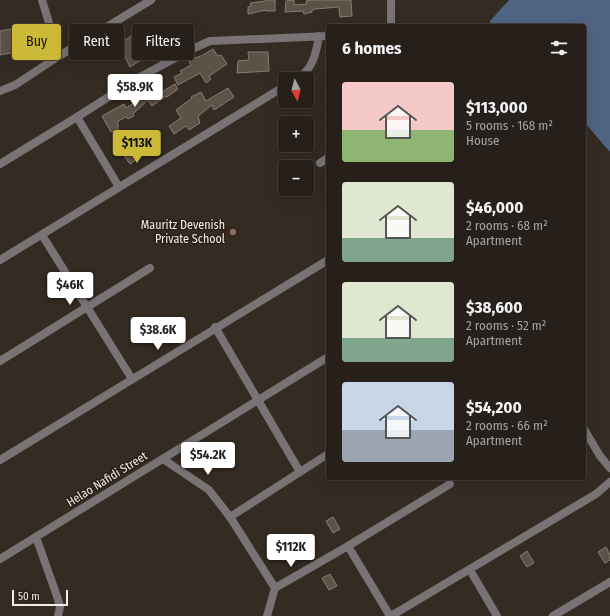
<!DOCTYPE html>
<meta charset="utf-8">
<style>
:root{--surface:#27201a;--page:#332d27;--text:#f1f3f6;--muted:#a4a3a2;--line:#433e39;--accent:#cdb938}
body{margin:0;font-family:"Fira Sans Condensed",sans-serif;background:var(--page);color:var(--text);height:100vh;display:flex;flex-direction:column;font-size:15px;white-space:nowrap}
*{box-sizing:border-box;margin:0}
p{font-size:13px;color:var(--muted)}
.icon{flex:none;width:22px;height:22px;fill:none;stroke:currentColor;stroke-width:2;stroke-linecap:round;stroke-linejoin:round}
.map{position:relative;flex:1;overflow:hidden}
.side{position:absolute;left:326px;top:24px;width:260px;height:456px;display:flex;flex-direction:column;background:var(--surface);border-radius:4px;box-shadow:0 4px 16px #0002,0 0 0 1px var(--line)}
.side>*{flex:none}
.banner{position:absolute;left:12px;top:24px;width:254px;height:36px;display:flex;gap:8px}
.needle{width:26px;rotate:173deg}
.buttons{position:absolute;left:278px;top:72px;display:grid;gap:8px}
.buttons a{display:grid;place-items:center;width:36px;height:36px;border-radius:4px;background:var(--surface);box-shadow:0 4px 16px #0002,0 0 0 1px var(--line);font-size:20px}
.scale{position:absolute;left:12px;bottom:10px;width:56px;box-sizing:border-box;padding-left:4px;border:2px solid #f2ece6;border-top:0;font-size:11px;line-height:14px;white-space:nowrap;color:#f2ece6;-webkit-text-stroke:3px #2a2118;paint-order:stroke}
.price{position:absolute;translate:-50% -34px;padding:0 9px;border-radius:4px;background:#fff;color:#222;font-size:13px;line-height:26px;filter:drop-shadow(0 1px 2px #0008)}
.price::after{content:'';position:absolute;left:50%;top:24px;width:12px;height:9px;margin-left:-6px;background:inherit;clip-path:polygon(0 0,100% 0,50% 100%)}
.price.active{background:var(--accent);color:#111}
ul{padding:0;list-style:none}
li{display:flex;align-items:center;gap:12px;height:100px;padding:0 16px}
li span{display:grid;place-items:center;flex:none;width:112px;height:80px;border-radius:4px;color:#555}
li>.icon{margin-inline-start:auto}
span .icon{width:48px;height:48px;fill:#fffc;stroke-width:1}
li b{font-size:17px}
h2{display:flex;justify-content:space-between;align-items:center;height:48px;padding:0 16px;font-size:17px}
.chip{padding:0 14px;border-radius:4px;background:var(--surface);box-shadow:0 4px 16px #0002,0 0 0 1px var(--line);font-size:14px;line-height:36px}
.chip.active{background:var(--accent);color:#111}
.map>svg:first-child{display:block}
</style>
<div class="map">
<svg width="610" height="616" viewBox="0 0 610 616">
<rect width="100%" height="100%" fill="#342b22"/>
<path fill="#506483" d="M509,0H610V152L584,122V26H490V21Z"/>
<path fill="#5d5248" stroke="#897d73" d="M266,0H275V11H266V10L248,14V7L251,6L250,3L266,1Z
M294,0V5L307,4L306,1L312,0H351L352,16L340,17L339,7L315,9L312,10V12L304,14L303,11L285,12L286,1Z
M29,26L33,49L0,55V31Z
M145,27L150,37L135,45L144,58L130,67L119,44Z
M213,49L218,56L221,55L227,64L209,76L211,79L206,83L200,73L178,85L174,77L182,73L180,71L191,65L188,60L201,56Z
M248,52H268L269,71L237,73L238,61L249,60Z
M175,84L178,89L167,97L166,96L152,106L148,100L133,114L134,116L128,119L126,117L118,121V130L111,132L102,116L124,104L126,108L158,88L160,93Z
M228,88L234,97L214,110L212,105L198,116L200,123L189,130L186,126L174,134L169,126L181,118L176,110L192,98L191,97L201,92L206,101Z
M138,135L143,139L138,144L146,153L130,164L120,150Z
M333,517L340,529L333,533L326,521Z
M606,547L610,555V560L605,563L598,552Z
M527,551L534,563L527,567L520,556Z
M330,574L337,586L329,590L322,578Z"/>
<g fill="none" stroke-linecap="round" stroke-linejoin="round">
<path stroke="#7a7376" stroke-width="8" d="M42,0L59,56
M391,26V0
M297,79C313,69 316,54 319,36
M0,91L15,85L59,56L151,0
M77,117L119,187
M320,163L328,158
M0,164L77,117L140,77L192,49L210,41L328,36
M42,235L132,379
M0,260L285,86
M215,327L300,472L328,454
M0,361L150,268
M584,429L600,456L610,468
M163,459L209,490L230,517
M0,460L328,260
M36,537L58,599L60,607L58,616
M0,559L328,357
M470,570L497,616
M275,588L230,517L300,472
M267,616L275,588L348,546
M390,616L348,546L450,484
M391,616L596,494L610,482
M553,616L610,582"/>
</g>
<circle fill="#8d6e63" stroke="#2a2118" stroke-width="1.5" cx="233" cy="232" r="4"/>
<g text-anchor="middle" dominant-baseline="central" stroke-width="3" stroke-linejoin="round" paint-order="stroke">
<g font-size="12" fill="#f2ece6" stroke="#2a2118" text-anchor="end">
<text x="225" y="225">Mauritz Devenish<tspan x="225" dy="14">Private School</tspan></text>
</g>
<g font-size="12" fill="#f2ece6" stroke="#2a2118">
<text transform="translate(107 479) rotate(-32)">Helao Nafidi Street</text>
</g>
</g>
</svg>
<div class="buttons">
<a><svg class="needle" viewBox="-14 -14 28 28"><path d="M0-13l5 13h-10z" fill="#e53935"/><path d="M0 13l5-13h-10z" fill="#a4a3a2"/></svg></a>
<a>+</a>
<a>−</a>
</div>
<div class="scale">50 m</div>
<b class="price" style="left:135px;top:108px">$58.9K</b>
<b class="price active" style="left:137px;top:164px">$113K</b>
<b class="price" style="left:70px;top:306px">$46K</b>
<b class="price" style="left:158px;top:351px">$38.6K</b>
<b class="price" style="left:208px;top:476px">$54.2K</b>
<b class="price" style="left:291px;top:568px">$112K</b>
<div class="banner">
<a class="chip active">Buy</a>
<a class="chip">Rent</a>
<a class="chip">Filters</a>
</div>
<section class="side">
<h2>6 homes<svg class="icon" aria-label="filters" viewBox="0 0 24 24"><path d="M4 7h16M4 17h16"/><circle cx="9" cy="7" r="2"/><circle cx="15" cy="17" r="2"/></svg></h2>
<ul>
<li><span style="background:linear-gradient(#f6c9c9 60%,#8fb573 0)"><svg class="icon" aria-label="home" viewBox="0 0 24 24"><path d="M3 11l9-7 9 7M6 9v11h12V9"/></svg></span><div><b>$113,000</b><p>5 rooms · 168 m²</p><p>House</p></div></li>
<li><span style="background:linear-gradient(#dfe7d0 70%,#7fa58c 0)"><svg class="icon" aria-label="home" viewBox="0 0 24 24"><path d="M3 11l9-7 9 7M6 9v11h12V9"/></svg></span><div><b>$46,000</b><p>2 rooms · 68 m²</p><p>Apartment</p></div></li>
<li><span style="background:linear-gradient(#dfe7d0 70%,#7fa58c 0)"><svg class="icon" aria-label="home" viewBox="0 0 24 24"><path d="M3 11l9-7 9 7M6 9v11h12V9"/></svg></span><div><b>$38,600</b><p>2 rooms · 52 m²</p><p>Apartment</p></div></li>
<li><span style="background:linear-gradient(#c9d6e8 60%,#9aa5b1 0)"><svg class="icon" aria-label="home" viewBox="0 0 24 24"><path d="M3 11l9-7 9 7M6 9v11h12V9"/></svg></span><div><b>$54,200</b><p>2 rooms · 66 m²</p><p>Apartment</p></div></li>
</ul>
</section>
</div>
